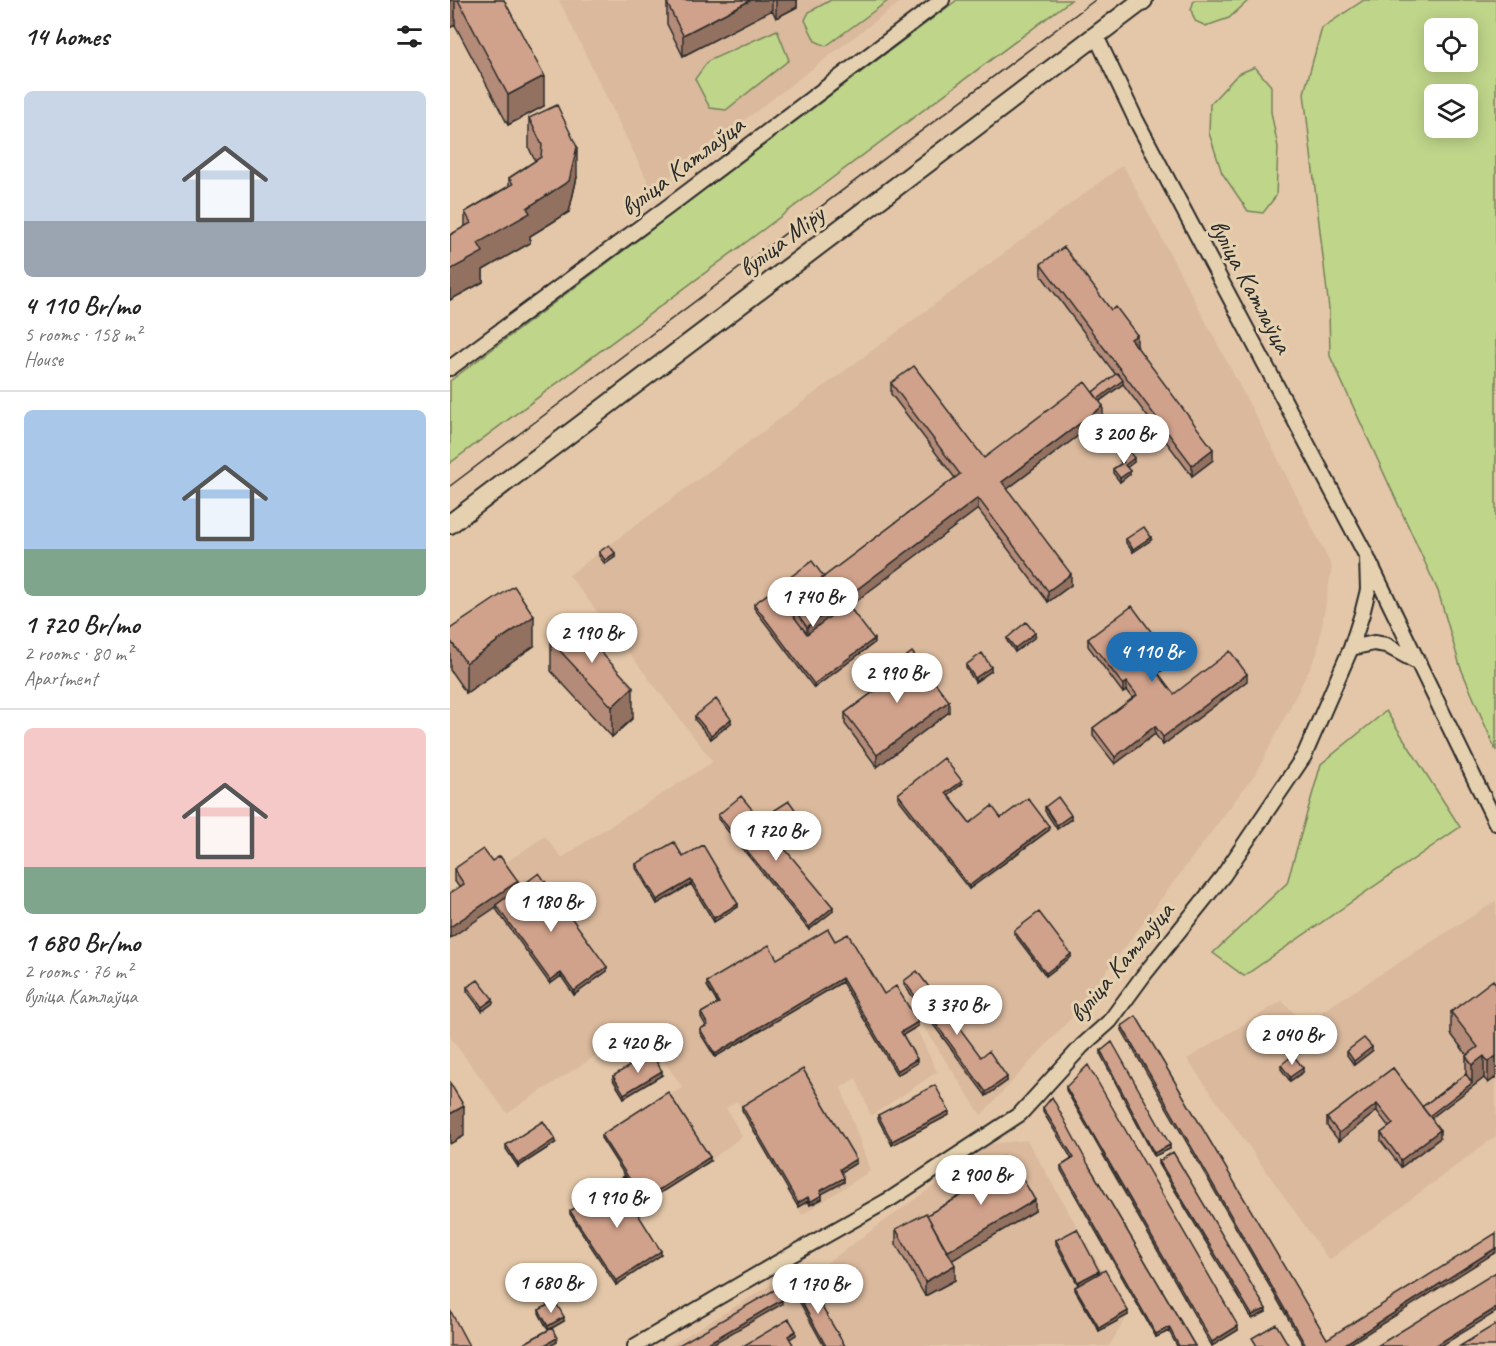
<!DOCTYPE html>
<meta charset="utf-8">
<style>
:root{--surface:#fff;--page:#f2f2f2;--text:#222;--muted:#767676;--line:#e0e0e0;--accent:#1f6fb2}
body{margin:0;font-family:Caveat,sans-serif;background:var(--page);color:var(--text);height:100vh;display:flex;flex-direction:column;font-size:22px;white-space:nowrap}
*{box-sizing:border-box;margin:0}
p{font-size:20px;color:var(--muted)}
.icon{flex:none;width:33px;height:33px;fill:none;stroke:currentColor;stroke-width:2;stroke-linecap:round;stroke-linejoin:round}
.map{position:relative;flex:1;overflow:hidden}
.panel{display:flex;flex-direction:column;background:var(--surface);width:450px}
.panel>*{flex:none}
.buttons{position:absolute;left:974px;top:18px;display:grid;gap:12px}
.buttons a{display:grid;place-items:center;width:54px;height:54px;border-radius:9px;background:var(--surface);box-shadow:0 3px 15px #0003;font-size:30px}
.price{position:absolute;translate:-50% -51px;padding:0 14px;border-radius:21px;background:#fff;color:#222;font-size:20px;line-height:39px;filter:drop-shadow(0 2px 3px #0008)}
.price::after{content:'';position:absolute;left:50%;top:36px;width:18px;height:14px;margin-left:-9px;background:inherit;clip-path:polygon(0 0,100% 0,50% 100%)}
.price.current{background:var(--accent);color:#fff}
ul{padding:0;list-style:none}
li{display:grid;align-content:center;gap:12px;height:318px;padding:0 24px}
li+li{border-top:2px solid var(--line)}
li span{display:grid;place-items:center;height:186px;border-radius:9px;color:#555}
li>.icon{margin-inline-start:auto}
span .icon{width:108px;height:108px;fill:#fffc;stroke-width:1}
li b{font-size:26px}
h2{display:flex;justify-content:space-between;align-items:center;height:72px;padding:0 24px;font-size:26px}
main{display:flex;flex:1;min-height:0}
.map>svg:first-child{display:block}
</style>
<main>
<section class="panel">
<h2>14 homes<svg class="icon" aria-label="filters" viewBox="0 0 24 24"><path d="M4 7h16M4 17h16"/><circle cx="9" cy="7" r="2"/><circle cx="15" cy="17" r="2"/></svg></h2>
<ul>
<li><span style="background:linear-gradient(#c9d6e8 70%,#9aa5b1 0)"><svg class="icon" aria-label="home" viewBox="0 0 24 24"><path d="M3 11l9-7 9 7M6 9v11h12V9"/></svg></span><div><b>4 110 Br/mo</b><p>5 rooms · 158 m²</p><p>House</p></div></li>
<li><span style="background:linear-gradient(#a9c7e8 75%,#7fa58c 0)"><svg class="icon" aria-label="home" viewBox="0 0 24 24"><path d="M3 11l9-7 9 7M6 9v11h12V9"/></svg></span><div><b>1 720 Br/mo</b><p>2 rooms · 80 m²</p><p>Apartment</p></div></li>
<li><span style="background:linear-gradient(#f6c9c9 75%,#7fa58c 0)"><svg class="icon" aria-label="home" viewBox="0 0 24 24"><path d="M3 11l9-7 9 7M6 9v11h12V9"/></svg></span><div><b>1 680 Br/mo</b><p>2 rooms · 76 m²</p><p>вуліца Катлаўца</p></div></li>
</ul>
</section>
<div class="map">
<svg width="1046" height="1346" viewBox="0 0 1046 1346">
<rect width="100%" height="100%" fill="#e4c7a8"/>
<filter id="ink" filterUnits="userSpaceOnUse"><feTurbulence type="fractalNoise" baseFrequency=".0167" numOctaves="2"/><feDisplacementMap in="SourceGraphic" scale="12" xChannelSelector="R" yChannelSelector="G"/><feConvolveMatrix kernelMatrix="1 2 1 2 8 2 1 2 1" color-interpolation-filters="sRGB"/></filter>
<g filter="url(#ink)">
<path fill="#dab99d" d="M109,0H453L202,190Z
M673,165L823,449L882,567L867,654L808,770L623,1016L531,1115L444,981L487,1072L421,1116L406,1078L391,1087L420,1171L352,1215L287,1101L276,1108L292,1136L260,1161L217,1095L233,1088L190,1027L57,1113L0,1037V904L14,895L4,880L42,872L95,836L112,858L141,838L263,762L119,575Z
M1046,901V1136L879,1260L737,1059L832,1001L854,1023Z
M577,1140L678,1315L659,1346H219L341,1273L355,1279L541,1144Z"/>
<path fill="#bfd58a" stroke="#75805a" stroke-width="1.5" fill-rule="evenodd" d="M381,0H439L376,46L365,41L355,20L359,12Z
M507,0H621L0,463V381Z
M744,0H799L779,18L756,26L745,21L741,10Z
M914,0H1046V751L1010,666L988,591L880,356L879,309L854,93L872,28ZM984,28H1017V62H984ZM984,94H1017V128H984Z
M327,30L339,60L276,110L260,108L245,79L258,61Z
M805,67L821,86V112L828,147L826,196L813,213L798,211L772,173L759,133L760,104L788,74Z
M936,711L1010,827L794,976L763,953L837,883L871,764Z"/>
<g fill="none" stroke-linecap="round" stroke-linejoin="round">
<defs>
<path id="minor" d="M0,368L219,206L492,0
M919,561L1046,823
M901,648L924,643L936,645L969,663
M185,1346L320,1267L442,1198L570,1114L632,1046L660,1021L693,976L773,876L854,756L901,648L912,614L918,590L917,557L686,120L646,36"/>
<path id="secondary" d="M0,524L693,0"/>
</defs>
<use href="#minor" stroke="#2b2b2b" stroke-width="18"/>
<use href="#secondary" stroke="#2b2b2b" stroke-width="22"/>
<use href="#minor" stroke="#e5d1af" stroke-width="14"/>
<use href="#secondary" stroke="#e5d1af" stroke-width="18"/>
<path stroke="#2b2b2b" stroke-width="1.5" d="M0,486L645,0"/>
</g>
<path fill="#b48b78" stroke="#2b2b2b" stroke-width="1.5" d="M0,0H54L94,106L58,125L5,25Z
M222,0H347V7L326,18L322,10L233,56L217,24V3Z
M79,118L127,177L119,212L80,236V243L33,270V282L0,300V235L15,227V212L59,186V178L85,161L79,148Z
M591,264L687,346H686L763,460L742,476L673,384L650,401L653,417L557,489L621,585L598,602L528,509L399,606L424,643L364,688L304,608V604L374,577L505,478L441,394V383L534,458L643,392L666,375L591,275Z
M670,457L684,462L677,467L680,474L670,482L663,473V469L672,463L670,461Z
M676,539L701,540L683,552L676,543Z
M149,552L165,557L155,564L149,556Z
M0,629L84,646L16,693L0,670Z
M585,637L565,652L557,641V638Z
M638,639L720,665L708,673L724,694L797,681L713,745L705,734L665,764L643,736V728L683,698L677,690L673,693L638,646Z
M101,641L183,718L162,737L101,671Z
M516,665L541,671L525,682L516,668Z
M433,674L499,712L427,767L395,724V713L433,685Z
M245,716L281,723L261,739L245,720Z
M512,784L498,795L520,823L551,818L599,830L519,889L448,798V794Z
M595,807L621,819L607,829L595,811Z
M325,810L347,816L333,825L325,814Z
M268,815L383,911L359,930L268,819Z
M233,857L288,907L264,922L241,884L207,904L186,868V864Z
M42,861L68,889L157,971L124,995L111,976L100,984L46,909V907L9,887L4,880V869Z
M564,931L621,957L596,976L564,934Z
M385,941L434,994L468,1026L453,1035L467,1063L447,1075L392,982L265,1057L250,1033V1029L256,1026L251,1017V1013L268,1004L257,986V982L327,959Z
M454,981L531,1057L557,1081L536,1096L454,985Z
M1046,984V1077L1038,1083L1034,1078L981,1118L990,1138L951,1167L931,1141V1133L939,1127L927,1111L889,1141L877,1126V1118L943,1068L972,1107L1016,1074V1056L1017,1055L1001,1034V1012Z
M17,987L43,1003L32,1011L17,991Z
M672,1026L877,1339L897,1346H854L672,1030Z
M651,1051L720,1149L704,1156L651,1055Z
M897,1051H922L904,1065L897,1055Z
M831,1065L853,1072L840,1081L831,1069Z
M212,1075L174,1098L163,1080V1076Z
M616,1087L788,1330L762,1346L616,1090Z
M292,1106L406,1163L391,1172L394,1182L371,1194L372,1199L360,1205L358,1201L348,1207L292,1110Z
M593,1108L639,1166L745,1346H727L719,1331L706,1337L611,1170V1166L622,1159L593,1112Z
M428,1115H499L442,1145L428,1119Z
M151,1135L260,1161L193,1204L151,1138Z
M105,1143L68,1167L56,1149V1145Z
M709,1161L816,1312L802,1319L709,1164Z
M540,1162L585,1211L502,1260L505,1280L475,1296L446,1244V1229L477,1215L542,1178L540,1173Z
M191,1207L185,1211L211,1255L166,1285L120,1214V1211Z
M606,1240L649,1274L678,1315L649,1331L625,1290V1287L628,1285L606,1244Z
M343,1286L395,1346H374L343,1290Z
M89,1310L114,1321L102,1328L107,1342L100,1346H75V1343L98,1330L89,1313Z"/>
<path fill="#927161" stroke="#2b2b2b" stroke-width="1.5" d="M0,0H5V25L0,28Z
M301,0H322V10L233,56V35Z
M326,0H347V7L326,18Z
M94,76V106L58,125V95Z
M127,147V177L119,212L80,236V243L33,270V282L0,300V270L28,243L77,208Z
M687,335V346L681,350V339Z
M673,380V384L644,405V401Z
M653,406V417L552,493V482Z
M763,449V460L742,476V465Z
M684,458V462L675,469V465Z
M680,471V474L670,482V478Z
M528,498V509L357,638V627Z
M701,537V540L683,552V549Z
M165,553V557L155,564V560Z
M621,574V585L598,602V591Z
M84,616V646L16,693V663Z
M585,633V637L565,652V648Z
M424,639V643L364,688V684Z
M720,657V665L704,676V669Z
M541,667V671L525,682V678Z
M797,674V681L713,745V737Z
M677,682V690L673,693V685Z
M183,687V718L162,737V707Z
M499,701V712L427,767V755Z
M281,719V723L261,739V735Z
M705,726V734L665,764V757Z
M512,781V784L496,797V793Z
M347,812V816L333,825V822Z
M621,815V819L607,829V825Z
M599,826V830L519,889V886Z
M241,880V884L207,904V900Z
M68,881V892L46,905V907L0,938V927Z
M288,904V907L264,922V918Z
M383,907V911L359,930V927Z
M621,954V957L596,976V973Z
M157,967V971L124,995V991Z
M111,973V976L100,984V980Z
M392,978V982L265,1057V1054Z
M43,999V1003L32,1011V1007Z
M468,1022V1026L451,1036V1032Z
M922,1047V1051L904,1065V1061Z
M1034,1056V1078L977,1121V1117L1022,1083V1065Z
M1046,1056V1077L1038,1083V1062Z
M467,1059V1063L447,1075V1071Z
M853,1068V1072L840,1081V1077Z
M212,1071V1075L174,1098V1094Z
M557,1077V1081L536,1096V1092Z
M927,1104V1111L889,1141V1133Z
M14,1106V1136L0,1144V1114Z
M499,1111V1115L442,1145V1141Z
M990,1130V1138L951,1167V1160Z
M105,1139V1143L68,1167V1164Z
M720,1145V1149L704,1156V1153Z
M260,1157V1161L193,1204V1200Z
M406,1159V1163L390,1173V1169Z
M394,1178V1182L370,1195V1191Z
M372,1195V1199L360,1205V1202Z
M358,1197V1201L348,1207V1203Z
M585,1200V1211L496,1264V1252Z
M191,1203V1207L184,1212V1208Z
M1046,1248V1252L897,1346H892Z
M211,1251V1255L166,1285V1281Z
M505,1265V1280L475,1296V1282Z
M649,1271V1275L628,1286V1282Z
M332,1300V1304L259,1346H253Z
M1046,1308V1312L991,1346H985Z
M816,1309V1312L802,1319V1315Z
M678,1311V1315L649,1331V1328Z
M114,1317V1321L98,1330V1326Z
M788,1326V1330L762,1346V1342Z
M719,1327V1331L706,1337V1334Z
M346,1331V1335L338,1340V1336Z
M107,1338V1342L100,1346H93Z"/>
<path fill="#d1a28b" stroke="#2b2b2b" stroke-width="1.5" d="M8,0H54L94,76L58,95Z
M222,0H301L233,35L217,3Z
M107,105L127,147L119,181L77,208L80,213L28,243L33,252L0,270V235L21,223L15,212L63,184L59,178L91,157L92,145L79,118Z
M614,247L661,310L666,307L687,335L681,339L763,449L742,465L591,264Z
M464,366L534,458L635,382L653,406L552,482L621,574L598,591L528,498L357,627L339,603L510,474L441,383Z
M667,373L673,380L648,399L643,392Z
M679,451L684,458L675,465L680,471L670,478L663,469L674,462L670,457Z
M694,527L701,537L683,549L676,539Z
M159,545L165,553L155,560L149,552Z
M362,561L374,577L339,603V610L357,634L397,604L424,639L364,684L304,604Z
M64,586L84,616L16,663L0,640V629Z
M682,606L720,657L704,669L724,694L780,651L797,674L713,737L705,726L665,757L643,728L687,695L677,682L673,685L638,639Z
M122,621L183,687L162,707L101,641Z
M576,622L585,633L565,648L557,638Z
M462,652L499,701L427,755L395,713L438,681L433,674Z
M532,653L541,667L525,678L516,665Z
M266,699L281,719L261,735L245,716Z
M494,758L512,781L496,793L520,823L542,806L551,818L578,798L599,826L519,886L448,794Z
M291,796L383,907L359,927L268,815Z
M608,797L621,815L607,825L595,807Z
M339,801L347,812L333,822L325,810Z
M224,842L233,857L253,845L288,904L264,918L241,880L207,900L186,864Z
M33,849L42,861L50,856L68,881L0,927V893L14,884L4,869Z
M89,873L157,967L124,991L111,973L100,980L46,905Z
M589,912L621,954L596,973L564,931Z
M378,929L385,941L398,934L434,994L446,986L468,1022L451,1032L467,1059L447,1071L392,978L265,1054L250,1029L258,1025L251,1013L269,1003L257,982L319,945L327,959Z
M467,971L531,1057L539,1051L557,1077L536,1092L454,981Z
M28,980L43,999L32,1007L17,987Z
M1043,980L1046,984V1056L1038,1062L1034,1056L1022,1065L1016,1056L1028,1047L1001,1012Z
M686,1016L877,1339L1046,1233V1248L892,1346H856L672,1026Z
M914,1038L922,1047L904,1061L897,1051Z
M662,1042L720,1145L704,1153L651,1051Z
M201,1053L212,1071L174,1094L163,1076Z
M843,1055L853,1068L840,1077L831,1065Z
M638,1065L788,1326L762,1342L616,1087Z
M943,1068L990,1130L951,1160L931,1133L943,1124L927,1104L889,1133L877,1118Z
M353,1069L406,1159L390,1169L394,1178L370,1191L372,1195L360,1202L358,1197L348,1203L292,1106Z
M1016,1074L1022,1083L979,1116L972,1107Z
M0,1083L14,1106L0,1114Z
M485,1085L499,1111L442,1141L428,1115Z
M218,1092L260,1157L193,1200L151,1135Z
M602,1097L639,1166L745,1346H729L719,1327L706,1334L611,1166L624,1158L593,1108Z
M93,1121L105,1139L68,1164L56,1145Z
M723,1152L816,1309L802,1315L709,1161Z
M552,1157L559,1168L564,1164L585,1200L497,1252L477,1215L547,1175L540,1162Z
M174,1176L191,1203L184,1208L211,1251L166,1281L120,1211Z
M476,1213L505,1265L475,1282L446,1229Z
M627,1229L649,1271L628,1282L606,1240Z
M655,1270L678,1311L649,1328L625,1287Z
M1046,1272V1308L985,1346H927Z
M356,1280L395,1346H376L343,1286Z
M326,1289L332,1300L253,1346H227Z
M105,1301L114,1317L98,1326L89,1310Z
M0,1310L19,1346H0Z
M339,1319L346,1331L338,1336L344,1346H293Z
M826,1324L839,1346H807L802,1338Z
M1046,1324V1346H1010Z
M102,1328L107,1338L93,1346H77L75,1343Z"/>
</g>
<g text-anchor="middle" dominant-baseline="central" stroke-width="6" stroke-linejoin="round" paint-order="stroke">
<g font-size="26" fill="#2b2b2b" stroke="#e5d1af">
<text transform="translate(232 166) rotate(-37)">вуліца Катлаўца</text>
<text transform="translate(331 241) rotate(-37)">вуліца Міру</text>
<text transform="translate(801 286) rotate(62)">вуліца Катлаўца</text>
<text transform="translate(671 962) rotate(-50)">вуліца Катлаўца</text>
</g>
</g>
</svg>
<div class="buttons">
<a><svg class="icon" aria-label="locate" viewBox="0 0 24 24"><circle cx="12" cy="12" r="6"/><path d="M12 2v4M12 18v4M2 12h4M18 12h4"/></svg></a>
<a><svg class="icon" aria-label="layers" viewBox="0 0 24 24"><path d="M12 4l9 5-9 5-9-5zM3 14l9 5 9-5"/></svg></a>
</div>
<b class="price" style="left:674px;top:465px">3 200 Br</b>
<b class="price" style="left:363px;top:628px">1 740 Br</b>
<b class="price" style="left:142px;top:664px">2 190 Br</b>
<b class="price current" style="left:702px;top:683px">4 110 Br</b>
<b class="price" style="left:447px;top:704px">2 990 Br</b>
<b class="price" style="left:326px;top:862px">1 720 Br</b>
<b class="price" style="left:101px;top:933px">1 180 Br</b>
<b class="price" style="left:507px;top:1036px">3 370 Br</b>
<b class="price" style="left:842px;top:1066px">2 040 Br</b>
<b class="price" style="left:188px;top:1074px">2 420 Br</b>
<b class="price" style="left:531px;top:1206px">2 900 Br</b>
<b class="price" style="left:167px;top:1229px">1 910 Br</b>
<b class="price" style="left:101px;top:1314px">1 680 Br</b>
<b class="price" style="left:368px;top:1315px">1 170 Br</b>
</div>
</main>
